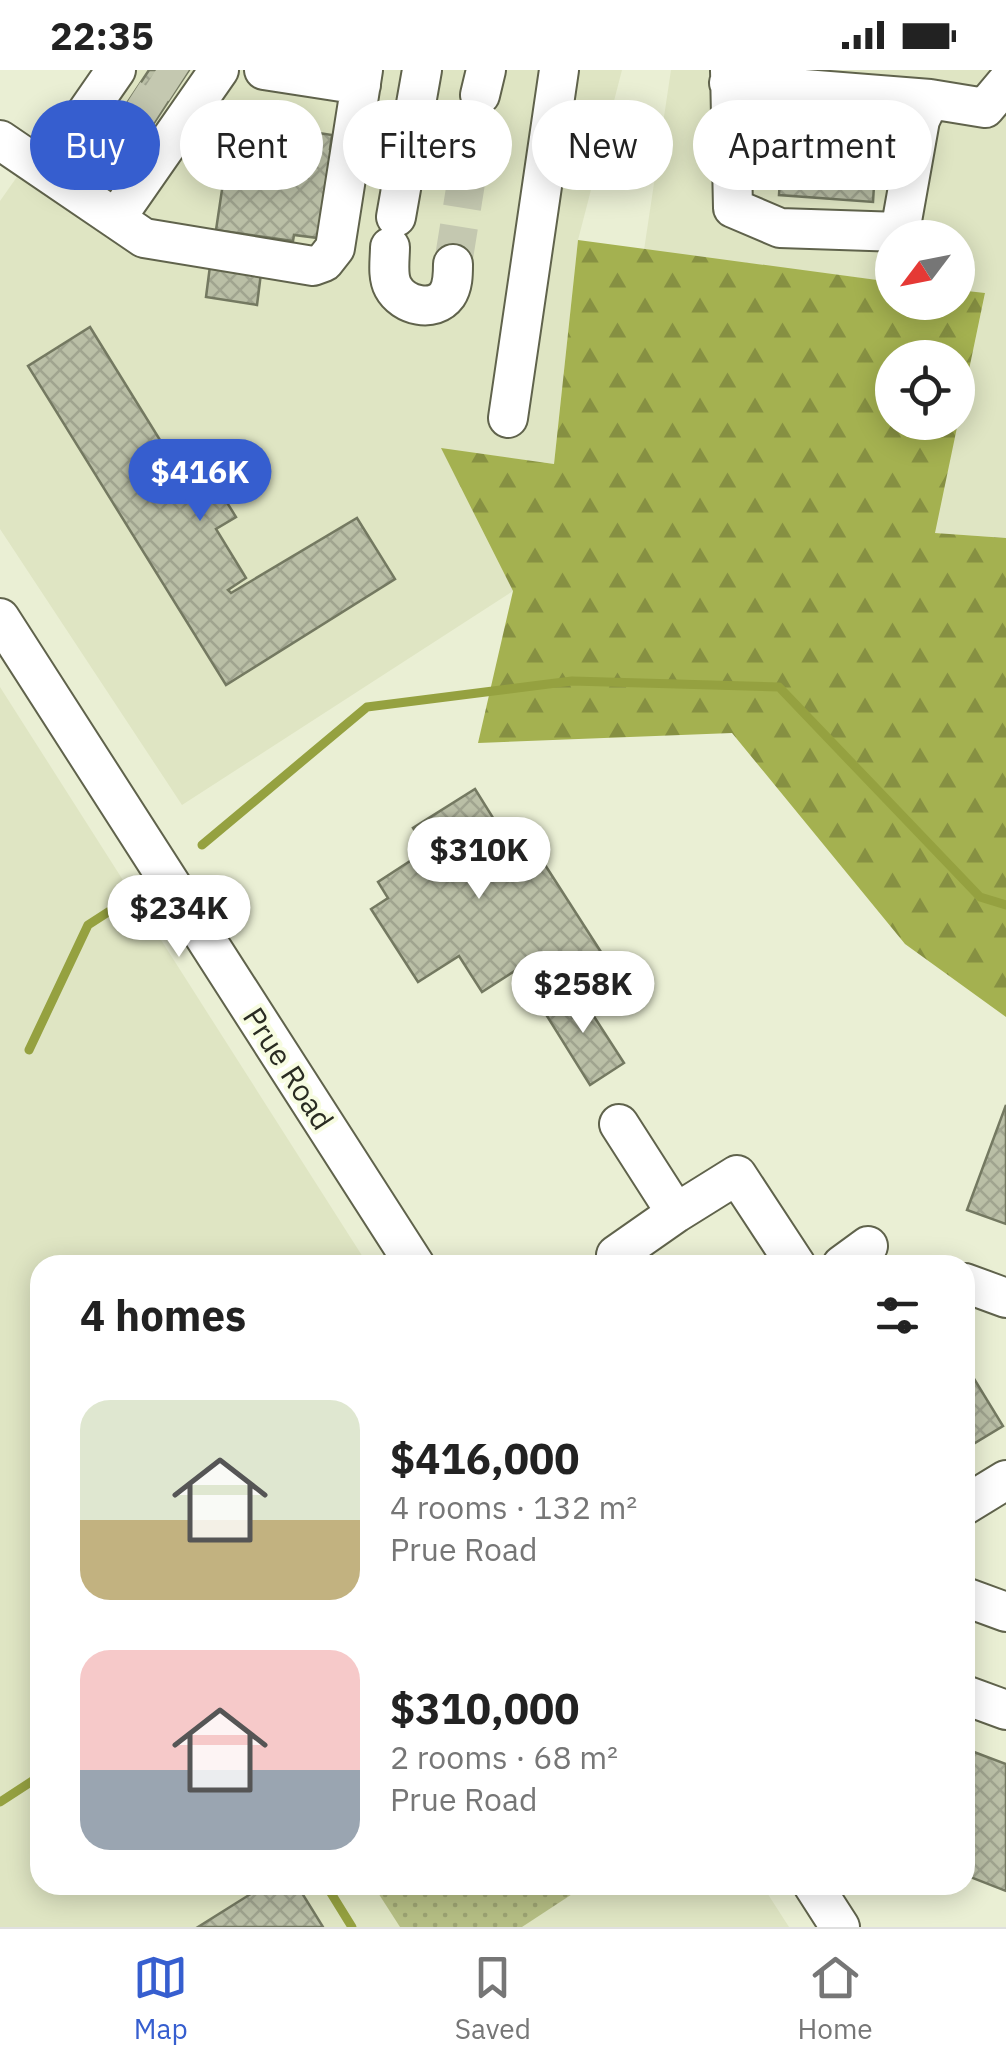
<!DOCTYPE html>
<meta charset="utf-8">
<style>
:root{--surface:#fff;--page:#f2f2f2;--text:#222;--muted:#767676;--line:#e0e0e0;--accent:#365ecf}
body{margin:0;font-family:"IBM Plex Sans",sans-serif;background:var(--page);color:var(--text);height:100vh;display:flex;flex-direction:column;font-size:38px;white-space:nowrap}
*{box-sizing:border-box;margin:0}
p{font-size:32px;color:var(--muted)}
.icon{flex:none;width:55px;height:55px;fill:none;stroke:currentColor;stroke-width:2;stroke-linecap:round;stroke-linejoin:round}
.map{position:relative;flex:1;overflow:hidden}
.drawer{position:absolute;left:30px;top:1185px;width:945px;height:640px;display:flex;flex-direction:column;background:var(--surface);border-radius:30px;box-shadow:0 5px 25px #0003}
.drawer>*{flex:none}
.top-card{position:absolute;left:30px;top:30px;width:948px;height:90px;display:flex;gap:20px}
.needle{width:65px;rotate:238deg}
.buttons{position:absolute;left:875px;top:150px;display:grid;gap:20px}
.buttons a{display:grid;place-items:center;width:100px;height:100px;border-radius:50%;background:var(--surface);box-shadow:0 5px 25px #0003;font-size:50px}
.price{position:absolute;translate:-50% -85px;padding:0 22px;border-radius:35px;background:#fff;color:#222;font-size:32px;line-height:65px;filter:drop-shadow(0 2px 5px #0008)}
.price::after{content:'';position:absolute;left:50%;top:60px;width:30px;height:22px;margin-left:-15px;background:inherit;clip-path:polygon(0 0,100% 0,50% 100%)}
.price.selected{background:var(--accent);color:#fff}
ul{padding:0;list-style:none}
li{display:flex;align-items:center;gap:30px;height:250px;padding:0 50px}
li span{display:grid;place-items:center;flex:none;width:280px;height:200px;border-radius:30px;color:#555}
li>.icon{margin-inline-start:auto}
span .icon{width:120px;height:120px;fill:#fffc;stroke-width:1}
li b{font-size:42px}
h2{display:flex;justify-content:space-between;align-items:center;height:120px;padding:0 50px;font-size:42px}
.pill{padding:0 35px;border-radius:45px;background:var(--surface);box-shadow:0 5px 25px #0003;font-size:35px;line-height:90px}
.pill.selected{background:var(--accent);color:#fff}
.status{display:flex;justify-content:space-between;align-items:center;height:70px;padding:0 50px;background:var(--surface);direction:ltr}
.status svg{height:28px;fill:currentColor}
.tab-bar{display:flex;justify-content:space-around;align-items:center;height:140px;border-top:2px solid var(--line);background:var(--surface);font-size:28px;color:var(--muted)}
.tab-bar a{display:grid;justify-items:center;gap:5px}
.tab-bar .selected{color:var(--accent)}
.map>svg:first-child{display:block}
</style>
<div class="status"><b>22:35</b><svg viewBox="0 0 49 12"><path d="M0 12V9h3v3zM5 12V6h3v6zM10 12V3h3v9zM15 12V0h3v12zM26 1h20v11H26zM47 4h2v5h-2z"/></svg></div>
<div class="map">
<svg width="1006" height="1857" viewBox="0 0 1006 1857">
<defs>
<pattern id="grass-dots" width="8" height="8" patternUnits="userSpaceOnUse" patternTransform="scale(2.5)"><rect width="8" height="8" fill="#b5be84"/><path d="M2 2h.1M6 6h.1" fill="none" stroke="#9ca372" stroke-width="1.8" stroke-linecap="round"/></pattern>
<pattern id="forest-firs" width="22" height="20" patternUnits="userSpaceOnUse" patternTransform="scale(2.5)"><rect width="22" height="20" fill="#a4b150"/><path d="M5 1l3.5 6h-7zM16 11l3.5 6h-7z" fill="#869042"/></pattern>
<pattern id="building-cross-hatch" width="8" height="8" patternUnits="userSpaceOnUse" patternTransform="scale(2.5)"><rect width="8" height="8" fill="#babfa6"/><path d="M0 0l8 8M0 8l8-8" fill="none" stroke="#a0a48f"/></pattern>
</defs>
<rect width="100%" height="100%" fill="#eaefd4"/>
<path fill="#dfe5c3" d="M92,0H622L578,170L554,394L442,379L513,521L182,735L0,459V131Z
M671,0H1006V468L934,463L985,224L958,220V168H892V212L644,180Z
M0,617L368,1195H40V1815H762L789,1857H0Z"/>
<path fill="url(#grass-dots)" d="M373,1815H586L522,1857H400Z"/>
<path fill="url(#forest-firs)" fill-rule="evenodd" d="M578,170L892,212V232H958V220L985,223L935,463L1006,468V947L905,874L732,663L478,673L513,521L441,378L554,394ZM892,288H958V352H892Z"/>
<g fill="none" stroke-linecap="round" stroke-linejoin="round">
<path stroke="#95a140" stroke-width="9" d="M202,775L367,637L572,611L779,617L980,827L1006,835
M29,980L88,855L133,826
M0,1732L40,1706
M326,1815L352,1857"/>
</g>
<path fill="url(#building-cross-hatch)" stroke="#747961" stroke-width="2.5" d="M149,0H189L103,130L75,112Z
M280,57L332,65L330,79L338,81L334,102L328,101L318,168L294,165L293,171L216,160L226,93L258,98L261,83L276,85Z
M783,60L877,66L873,132L779,125Z
M210,196L261,203L257,235L206,227Z
M90,257L181,404L201,391L236,447L216,459L246,508L228,520L231,523L357,448L395,509L226,615L28,296Z
M475,719L515,783L531,773L601,882L558,910L541,884L482,922L459,886L418,912L371,839L388,828L378,812L427,780L413,758Z
M575,917L624,993L590,1015L542,938Z
M1006,1035V1154L967,1140Z
M965,1294L1003,1356L965,1379Z
M974,1682L1006,1694V1821L965,1805V1705Z
M265,1815H297L323,1857H198Z"/>
<g fill="none" stroke-linecap="round" stroke-linejoin="round">
<path stroke="#c4c8b0" stroke-width="38" stroke-dasharray="38 19" stroke-linecap="butt" d="M156,0L179,15
M130,28L158,46
M110,59L138,77
M92,86L120,105
M453,194L480,25"/>
<defs>
<path id="minor" d="M264,0L361,15
M730,0L733,138L780,158L900,162L920,50L930,29L985,38L1006,13
M729,13L930,29
M480,25L486,0
M0,70L144,168L313,196L324,192L335,178L363,0
M46,101L116,0
M396,147L422,0
M116,148L219,0
M390,177C390,189 387,206 393,217C403,236 434,243 447,225C453,216 453,205 453,194
M508,348L559,0
M0,548L415,1195
M619,1054L676,1143
M623,1195L616,1185L676,1143L737,1105L796,1195
M842,1195L868,1176
M965,1213L1006,1228
M965,1435L1006,1410
M965,1527L1006,1542
M965,1625L1006,1640
M813,1815L840,1857"/>
</defs>
<use href="#minor" stroke="#60634c" stroke-width="42"/>
<use href="#minor" stroke="#fff" stroke-width="38"/>
</g>
<g text-anchor="middle" dominant-baseline="central" stroke-width="8" stroke-linejoin="round" paint-order="stroke">
<g font-size="30" fill="#2a2c22" stroke="#f7fce1">
<text transform="translate(289 998) rotate(57)">Prue Road</text>
</g>
</g>
</svg>
<div class="buttons">
<a><svg class="needle" viewBox="-14 -14 28 28"><path d="M0-13l5 13h-10z" fill="#e53935"/><path d="M0 13l5-13h-10z" fill="#767676"/></svg></a>
<a><svg class="icon" aria-label="locate" viewBox="0 0 24 24"><circle cx="12" cy="12" r="6"/><path d="M12 2v4M12 18v4M2 12h4M18 12h4"/></svg></a>
</div>
<b class="price selected" style="left:200px;top:454px">$416K</b>
<b class="price" style="left:479px;top:832px">$310K</b>
<b class="price" style="left:179px;top:890px">$234K</b>
<b class="price" style="left:583px;top:966px">$258K</b>
<div class="top-card">
<a class="pill selected">Buy</a>
<a class="pill">Rent</a>
<a class="pill">Filters</a>
<a class="pill">New</a>
<a class="pill">Apartment</a>
</div>
<section class="drawer">
<h2>4 homes<svg class="icon" aria-label="filters" viewBox="0 0 24 24"><path d="M4 7h16M4 17h16"/><circle cx="9" cy="7" r="2"/><circle cx="15" cy="17" r="2"/></svg></h2>
<ul>
<li><span style="background:linear-gradient(#dfe7d0 60%,#c2b280 0)"><svg class="icon" aria-label="home" viewBox="0 0 24 24"><path d="M3 11l9-7 9 7M6 9v11h12V9"/></svg></span><div><b>$416,000</b><p>4 rooms · 132 m²</p><p>Prue Road</p></div></li>
<li><span style="background:linear-gradient(#f6c9c9 60%,#9aa5b1 0)"><svg class="icon" aria-label="home" viewBox="0 0 24 24"><path d="M3 11l9-7 9 7M6 9v11h12V9"/></svg></span><div><b>$310,000</b><p>2 rooms · 68 m²</p><p>Prue Road</p></div></li>
</ul>
</section>
</div>
<nav class="tab-bar">
<a class="selected"><svg class="icon" aria-label="map" viewBox="0 0 24 24"><path d="M3 6l6-2 6 2 6-2v14l-6 2-6-2-6 2zM9 4v14M15 6v14"/></svg>Map</a>
<a><svg class="icon" aria-label="saved" viewBox="0 0 24 24"><path d="M7 4h10v16l-5-4-5 4z"/></svg>Saved</a>
<a><svg class="icon" aria-label="home" viewBox="0 0 24 24"><path d="M3 11l9-7 9 7M6 9v11h12V9"/></svg>Home</a>
</nav>
